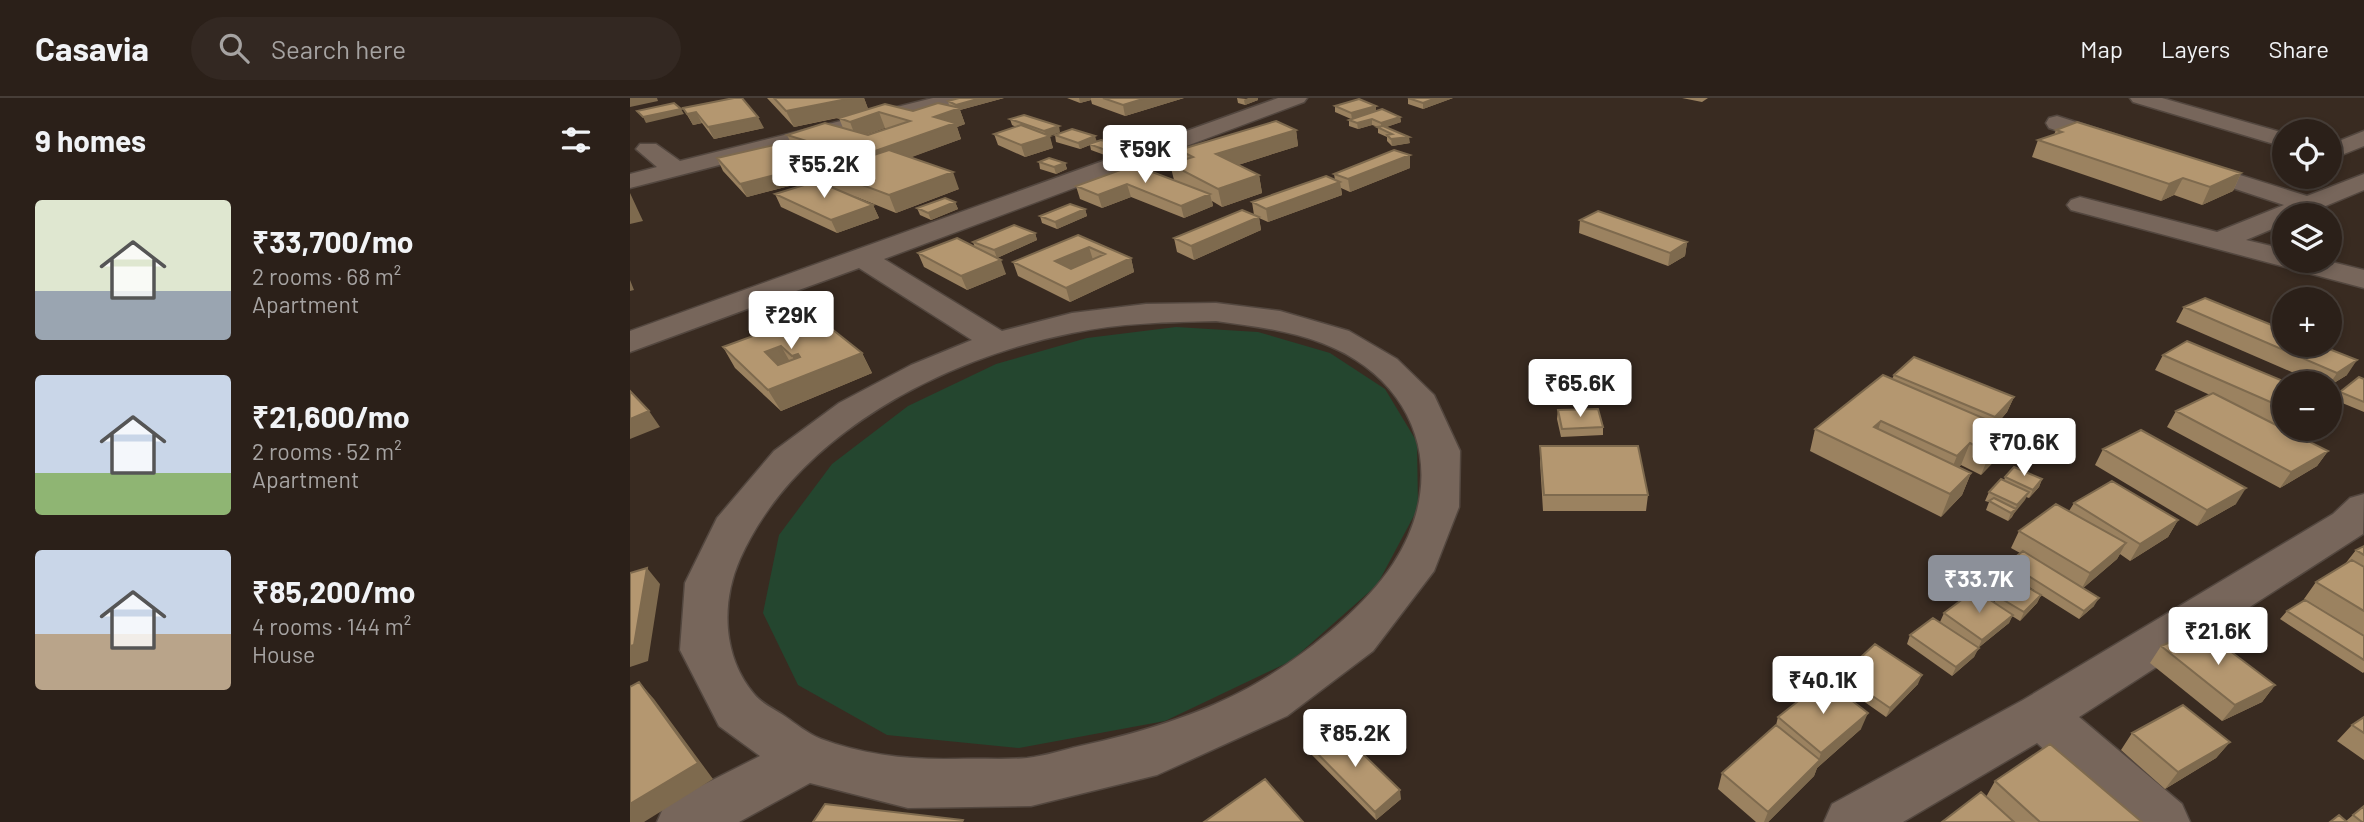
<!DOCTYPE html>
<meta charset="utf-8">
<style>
:root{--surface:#2b2019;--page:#332822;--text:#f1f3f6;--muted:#a6a3a2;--line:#473e38;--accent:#8c9099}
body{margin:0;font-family:Barlow,sans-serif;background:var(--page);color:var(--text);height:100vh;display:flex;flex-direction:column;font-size:26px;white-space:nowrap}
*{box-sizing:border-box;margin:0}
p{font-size:23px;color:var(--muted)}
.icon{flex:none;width:38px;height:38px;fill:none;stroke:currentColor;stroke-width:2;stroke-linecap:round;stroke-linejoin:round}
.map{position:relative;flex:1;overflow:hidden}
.drawer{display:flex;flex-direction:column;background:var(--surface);width:630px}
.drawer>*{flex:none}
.buttons{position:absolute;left:1642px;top:21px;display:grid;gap:14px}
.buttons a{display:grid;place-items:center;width:70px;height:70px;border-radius:50%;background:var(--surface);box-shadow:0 4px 10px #0003,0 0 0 2px var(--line);font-size:35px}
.price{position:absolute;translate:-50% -60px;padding:0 16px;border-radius:7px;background:#fff;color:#222;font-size:23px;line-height:46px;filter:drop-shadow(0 2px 4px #0008)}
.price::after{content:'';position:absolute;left:50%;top:42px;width:21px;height:16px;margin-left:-10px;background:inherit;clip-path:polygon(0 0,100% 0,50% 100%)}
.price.active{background:var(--accent);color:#fff}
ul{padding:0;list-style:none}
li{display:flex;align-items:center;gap:21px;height:175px;padding:0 35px}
li span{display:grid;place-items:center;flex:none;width:196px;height:140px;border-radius:7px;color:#555}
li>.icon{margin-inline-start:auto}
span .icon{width:84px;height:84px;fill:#fffc;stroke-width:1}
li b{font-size:30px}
h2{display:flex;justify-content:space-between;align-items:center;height:84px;padding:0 35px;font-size:30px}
header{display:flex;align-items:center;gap:42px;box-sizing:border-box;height:98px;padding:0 35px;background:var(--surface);border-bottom:2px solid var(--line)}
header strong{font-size:33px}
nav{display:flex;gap:38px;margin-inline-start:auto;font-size:24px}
.search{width:490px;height:63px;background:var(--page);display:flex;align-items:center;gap:18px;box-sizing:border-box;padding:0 24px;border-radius:38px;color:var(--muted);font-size:26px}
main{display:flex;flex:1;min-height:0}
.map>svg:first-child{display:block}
</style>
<header>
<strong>Casavia</strong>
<div class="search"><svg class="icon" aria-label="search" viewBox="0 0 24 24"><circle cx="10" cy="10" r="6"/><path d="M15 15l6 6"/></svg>Search here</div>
<nav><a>Map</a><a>Layers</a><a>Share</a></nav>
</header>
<main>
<section class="drawer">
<h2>9 homes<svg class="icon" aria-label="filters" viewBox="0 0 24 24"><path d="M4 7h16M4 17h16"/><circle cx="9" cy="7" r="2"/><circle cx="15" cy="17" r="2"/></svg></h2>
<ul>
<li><span style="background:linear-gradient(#dfe7d0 65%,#9aa5b1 0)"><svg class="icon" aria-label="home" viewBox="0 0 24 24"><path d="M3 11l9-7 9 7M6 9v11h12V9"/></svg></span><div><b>₹33,700/mo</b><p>2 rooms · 68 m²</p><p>Apartment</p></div></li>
<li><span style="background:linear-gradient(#c9d6e8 70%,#8fb573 0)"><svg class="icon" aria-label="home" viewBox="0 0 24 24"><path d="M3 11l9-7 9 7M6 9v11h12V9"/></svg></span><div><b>₹21,600/mo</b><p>2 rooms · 52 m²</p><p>Apartment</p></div></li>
<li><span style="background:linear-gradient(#c9d6e8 60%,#b9a48a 0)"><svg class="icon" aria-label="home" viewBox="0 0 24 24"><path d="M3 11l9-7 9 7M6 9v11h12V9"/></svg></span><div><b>₹85,200/mo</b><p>4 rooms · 144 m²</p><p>House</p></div></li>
</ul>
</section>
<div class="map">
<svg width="1734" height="724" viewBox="0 0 1734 724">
<rect width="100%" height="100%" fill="#392b21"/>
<path fill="#24462f" d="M546,229L628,234L700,255L755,291L787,344L788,410L747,487L661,563L535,623L389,650L257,637L168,587L133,515L149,437L202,366L278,308L366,266L457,240Z"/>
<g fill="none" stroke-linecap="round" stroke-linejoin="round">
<defs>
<path id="minor" d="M303,0H338L335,4L0,90V76L27,69L6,51L10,46H26L50,63Z
M648,0H677L674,4L254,161L372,233L442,215L516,206L586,205L650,213L719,233L767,261L804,297L830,353L829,409L804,473L743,553L657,618L527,677L401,708L278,710L180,685L109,724H27L35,706L130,658L89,628L50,552L55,485L87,420L144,353L209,305L281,267L342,242L229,170L0,254V233ZM586,223C622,228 657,232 692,245C789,282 820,379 763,466C733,512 669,562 620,589C567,618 509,635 450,648C433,652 415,658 397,660C373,662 349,660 325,661C281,662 233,657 191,641C178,636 165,625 153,617C144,611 131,605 124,596C92,558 91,504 110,461C166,336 313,261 442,235C490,225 538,224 586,223Z
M1500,0H1532L1654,35V49L1503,4Z
M1427,18L1493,39L1496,44L1485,51L1419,30L1416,25L1419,20Z
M1734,33V48L1699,62V47Z
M1559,61L1677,98L1734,76V92L1674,117H1654V126L1616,142L1654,151V163H1698L1734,172V190L1441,112L1437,107L1441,102L1450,99L1587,134L1654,107L1551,73L1547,68L1551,63Z
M1734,396L1733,436L1449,619L1552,706L1560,724H1492L1407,645L1273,724H1194L1202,706L1393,602L1703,416L1720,400Z"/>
</defs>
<use href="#minor" stroke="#53473f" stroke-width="3"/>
<use href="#minor" fill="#77665b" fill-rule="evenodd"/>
</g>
<path fill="#9b8260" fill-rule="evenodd" d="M137,0H234L238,11L283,13L319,7L318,3L329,0H374L330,12L335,26L327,29L331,41L281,59L329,91L266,115L224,98L243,107L249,120L207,135L151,109L145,96L203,89L195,73L211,68L165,53L157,37L213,30L209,20L217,18L164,29ZM255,30L257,31L238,37H236Z
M437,0H554L495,18L462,6L461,2L450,5Z
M607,0L628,2L615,7L608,5Z
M778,0H823L793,11L778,6Z
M1052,0H1078L1072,4Z
M705,8L746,13L770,19L771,24L756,29L780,45L762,48L757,43V39L748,35V29L742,27L728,31L719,28V22L721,21L705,14Z
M53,10L134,30L84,41L72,25L63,27Z
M380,21L430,34L419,38L423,50L395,59L368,47L364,36L386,29L382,27Z
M666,32L668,48L608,67L629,77L632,95L592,109L582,103L583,108L554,120L501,99L472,110L450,101L446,88L544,82L540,66L551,62L549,52Z
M1426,32L1611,75L1603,93L1572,107L1544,97L1531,103L1402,59L1408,42L1424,37Z
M425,37L467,43L490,48L492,55L480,59L461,52L460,47L450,51L426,44Z
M87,60L175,84L117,99L93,73Z
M409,64L435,65L437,71L426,76L410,71Z
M780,70L720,94L711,90L712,97L638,124L629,120L631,132L564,162L547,154L544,140L624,117L622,104L705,82L704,76Z
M325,104L328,111L301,122L290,117L287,110Z
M455,111L457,118L427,131L412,125L410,118Z
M950,122L1057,144L1055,158L1038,168L949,135Z
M405,135L407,142L367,160L359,156L376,176L337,192L294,169L288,155L345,150L343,144Z
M448,137L501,160L504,174L440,204L388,178L383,164Z
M1554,209L1717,277L1699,288V285H1687L1546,224Z
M183,216L232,255L242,275L151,313L105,270L93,249Z
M1533,257L1654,285V330L1641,324L1698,353L1687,368L1650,390L1537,329L1546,313L1580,297L1525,272Z
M1264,277L1384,299L1377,314L1367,326L1373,354L1351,377L1331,367L1329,369L1341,375L1332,397L1311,419L1180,353L1185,331L1262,281Z
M1734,281V314L1705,302L1710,294Z
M928,312L973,329V337L931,339L927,321Z
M1656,331H1667L1663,334Z
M910,348L1018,397L1016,413H913L910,364Z
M1473,351L1606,406L1567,428L1465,367Z
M1375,379L1412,381L1409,389L1399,400L1396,399L1384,415L1382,419L1378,423L1356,412L1359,404L1355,403L1359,394L1374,383Z
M1444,405L1548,422L1538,439L1500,463L1490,456L1487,461L1453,490L1464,508L1449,521L1411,497L1407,505L1390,523L1382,518L1379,525L1348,550L1344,559L1322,578L1277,546L1280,537L1346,549L1310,524L1314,515L1364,505L1367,498L1404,492L1374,473L1378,465L1390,455L1381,450L1389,433L1439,413Z
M1734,448V538L1674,501L1686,484L1715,466L1726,452Z
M1657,513L1734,538V574L1733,575L1650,521Z
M1531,548L1645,587L1632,604L1592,623L1520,565Z
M1212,577L1288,586L1256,619L1209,586Z
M1148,619L1231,631L1187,670L1184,678L1138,724H1126L1088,691L1092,675L1146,627Z
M1734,619V662L1707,643L1722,627Z
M1502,635L1600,644L1586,660L1535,691L1491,652Z
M679,647L771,701L746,722L681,656Z
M1365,683L1512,724H1312L1356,699Z
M1723,717L1734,724H1700L1716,723Z"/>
<path fill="#7e6a4e" d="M0,0H27L28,3L0,9Z
M222,0H234L239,13L164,29L156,13Z
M351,0H374L330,12L335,26L327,29L331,41L236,76L228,59L304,19L327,11L326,7Z
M449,0H461V2L450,5Z
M516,0H554L495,18L493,7Z
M618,0H628V2L615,7L614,2Z
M806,0H823L793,11V5Z
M746,8V14L722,21L721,15Z
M51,11L54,16L16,25L13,19Z
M66,14L72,25L63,27L57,16Z
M249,14L255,30L226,40L220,24Z
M128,19L134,30L84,41L78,29Z
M770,19L771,24L751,31V25Z
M742,21V27L728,31L727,25Z
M429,28L430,34L416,39L414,33Z
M666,32L668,48L589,73L586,56Z
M420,38L423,50L395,59L391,47Z
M465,38L467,44L450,51L448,45Z
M779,39L780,45L762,48L761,41Z
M490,48L492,55L480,59L478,53Z
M780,57V70L720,94L718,81Z
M435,65L437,71L426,76L424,69Z
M169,71L175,84L117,99L110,86Z
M323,74L329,91L266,115L259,97Z
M1611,75L1603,93L1572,107L1580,89Z
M629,77L632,95L592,109L588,91Z
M1553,80L1544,97L1531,103L1539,86Z
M710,84L712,97L638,124L636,111Z
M497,86L501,99L472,110L468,97Z
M0,95L13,123L0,126Z
M580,96L583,108L554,120L551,108Z
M325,104L328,111L301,122L298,115Z
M243,107L249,120L207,135L201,122Z
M455,111L457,118L427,131L425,124Z
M629,119L631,132L564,162L561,148Z
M405,135L407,142L367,160L364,152Z
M1057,144L1055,158L1038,168L1040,155Z
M459,149L463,162L430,177L425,163Z
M501,160L504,174L440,204L436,190Z
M371,162L376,176L337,192L331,178Z
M0,182L4,192L0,193Z
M151,248L163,269L147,274L135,254Z
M232,255L242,275L151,313L138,292L173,278L162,258L168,256L179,276Z
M1727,262L1717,277L1699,288V287L1707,275Z
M1384,299L1377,314L1359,334L1365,319Z
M19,313L30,329L0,341V321Z
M1251,323L1244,344V329Z
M1383,333L1373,354L1351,377L1360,355Z
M1340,345L1331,367L1318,380L1327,358Z
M1698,353L1687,368L1650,390L1661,374Z
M1341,375L1332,397L1311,419L1320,396Z
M1412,381L1409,389L1399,400L1403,392Z
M1616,390L1606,406L1567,428L1577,412Z
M1399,394L1395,402L1378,423L1381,415Z
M1548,422L1538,439L1500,463L1510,446Z
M1496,445L1487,461L1451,492L1460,475Z
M17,470L30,486L18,563L0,569V548Z
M1411,497L1407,505L1390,523L1394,514Z
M1469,500L1464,508L1449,521L1454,513Z
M1383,517L1379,525L1348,550L1352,542Z
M1349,550L1344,559L1322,578L1326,569Z
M1292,577L1288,586L1256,619L1260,610Z
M9,584L24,601L83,681L14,724H0V706Z
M1645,587L1632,604L1592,623L1605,607Z
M1238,615L1231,631L1187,670L1184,678L1138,724H1134L1138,714L1188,664L1191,655Z
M1600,644L1586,660L1535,691L1548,674Z
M770,692L771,701L746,722L745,714Z"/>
<path fill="#b49770" stroke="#7e6a4e" stroke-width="2" fill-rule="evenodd" d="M104,0H112L128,19L78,29L66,14L57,16L53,10Z
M144,0H222L156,13Z
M329,0H351L326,7L318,3Z
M473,0H516L493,7Z
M778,0H806L793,5Z
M729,1L746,8L721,15L705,8Z
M44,5L51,11L13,19L7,13Z
M308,5L330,10L304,19L325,25L228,59L157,37L195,25L238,37L280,23L249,14L220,24L209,20L255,6L283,13Z
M752,11L770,19L751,25L742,21L727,25L719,22Z
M394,17L429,28L414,33L380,21Z
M646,23L666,32L586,56L629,77L588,91L540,66L563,59L549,52Z
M1447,24L1611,75L1580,89L1553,80L1539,86L1408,42L1432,34L1426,32Z
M391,27L420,38L391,47L364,36Z
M753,28L779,39L761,41L757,37L762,36L747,29Z
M442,31L465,38L448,45L425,37Z
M471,42L490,48L478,53L459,46Z
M144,47L169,71L110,86L87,60Z
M259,52L323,74L259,97L195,73Z
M764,52L780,57L718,81L704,76Z
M419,60L435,65L424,69L409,64Z
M504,67L580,96L551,108L497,86L468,97L446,88Z
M696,78L710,84L636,111L622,104Z
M187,83L243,107L201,122L145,96Z
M315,100L325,104L298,115L287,110Z
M440,106L455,111L425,124L410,118Z
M612,112L629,119L561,148L544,140Z
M968,113L1057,144L1040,155L950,122Z
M384,127L405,135L364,152L343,144Z
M448,137L501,160L436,190L383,164ZM459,149L475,156L441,171L425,163Z
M327,140L371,162L331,178L288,155Z
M1575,200L1654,232V247H1689L1727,262L1707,275L1554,209Z
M183,216L232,255L138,292L93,249ZM151,248L162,258L168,256L170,259L148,267L135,254Z
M1557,243L1658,285H1654V310L1533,257Z
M1284,259L1384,299L1365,319L1264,277Z
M1253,277L1383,333L1360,355L1340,345L1327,358L1251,323L1244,329L1341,375L1320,396L1185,331Z
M1729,279L1734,281V304L1710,294Z
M0,293L19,313L0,321Z
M1583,295L1654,331L1698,353L1661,374L1546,313Z
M968,311L973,329L932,331L928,312Z
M1511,332L1616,390L1577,412L1473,351Z
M910,348H1008L1018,397H914Z
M1384,369L1412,381L1403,392L1375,379Z
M1371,381L1399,394L1387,407L1359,394Z
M1482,383L1548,422L1510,446L1444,405Z
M1364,400L1386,411L1381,415L1359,403Z
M1426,406L1496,445L1460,475L1389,433Z
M1734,448V457L1726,452Z
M1393,453L1469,500L1454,513L1378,465Z
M1722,462L1734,469V513L1686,484Z
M17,470L4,547L0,548V475Z
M1385,482L1411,497L1394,514L1367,498Z
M1345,492L1383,517L1352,542L1314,515Z
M1675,502L1734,538V562L1657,513Z
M1303,520L1349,550L1326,569L1280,537Z
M1571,531L1645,587L1605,607L1531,548Z
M1245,546L1292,577L1260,610L1212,577Z
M1195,582L1238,615L1191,655L1148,619Z
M9,584L68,665L0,706V589Z
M1553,607L1600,644L1548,674L1502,635Z
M1734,619V635L1722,627Z
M1146,627L1190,662L1138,714L1092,675Z
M704,628L770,692L745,714L679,647Z
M1420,646L1512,724H1410L1365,683Z
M635,681L673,724H574Z
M1351,694L1384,724H1312Z
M195,706L333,722L332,724H183Z
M1734,708V724H1732L1723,717Z
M1709,717L1717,724H1700Z"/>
</svg>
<div class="buttons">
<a><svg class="icon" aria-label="locate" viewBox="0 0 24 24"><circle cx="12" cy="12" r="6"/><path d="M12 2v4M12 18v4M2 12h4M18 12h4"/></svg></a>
<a><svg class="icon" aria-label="layers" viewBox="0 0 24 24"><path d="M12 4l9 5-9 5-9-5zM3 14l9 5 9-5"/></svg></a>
<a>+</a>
<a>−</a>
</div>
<b class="price" style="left:515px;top:87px">₹59K</b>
<b class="price" style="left:194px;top:102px">₹55.2K</b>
<b class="price" style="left:161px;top:253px">₹29K</b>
<b class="price" style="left:950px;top:321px">₹65.6K</b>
<b class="price" style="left:1394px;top:380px">₹70.6K</b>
<b class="price active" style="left:1349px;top:517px">₹33.7K</b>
<b class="price" style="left:1588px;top:569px">₹21.6K</b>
<b class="price" style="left:1193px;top:618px">₹40.1K</b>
<b class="price" style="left:725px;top:671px">₹85.2K</b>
</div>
</main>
